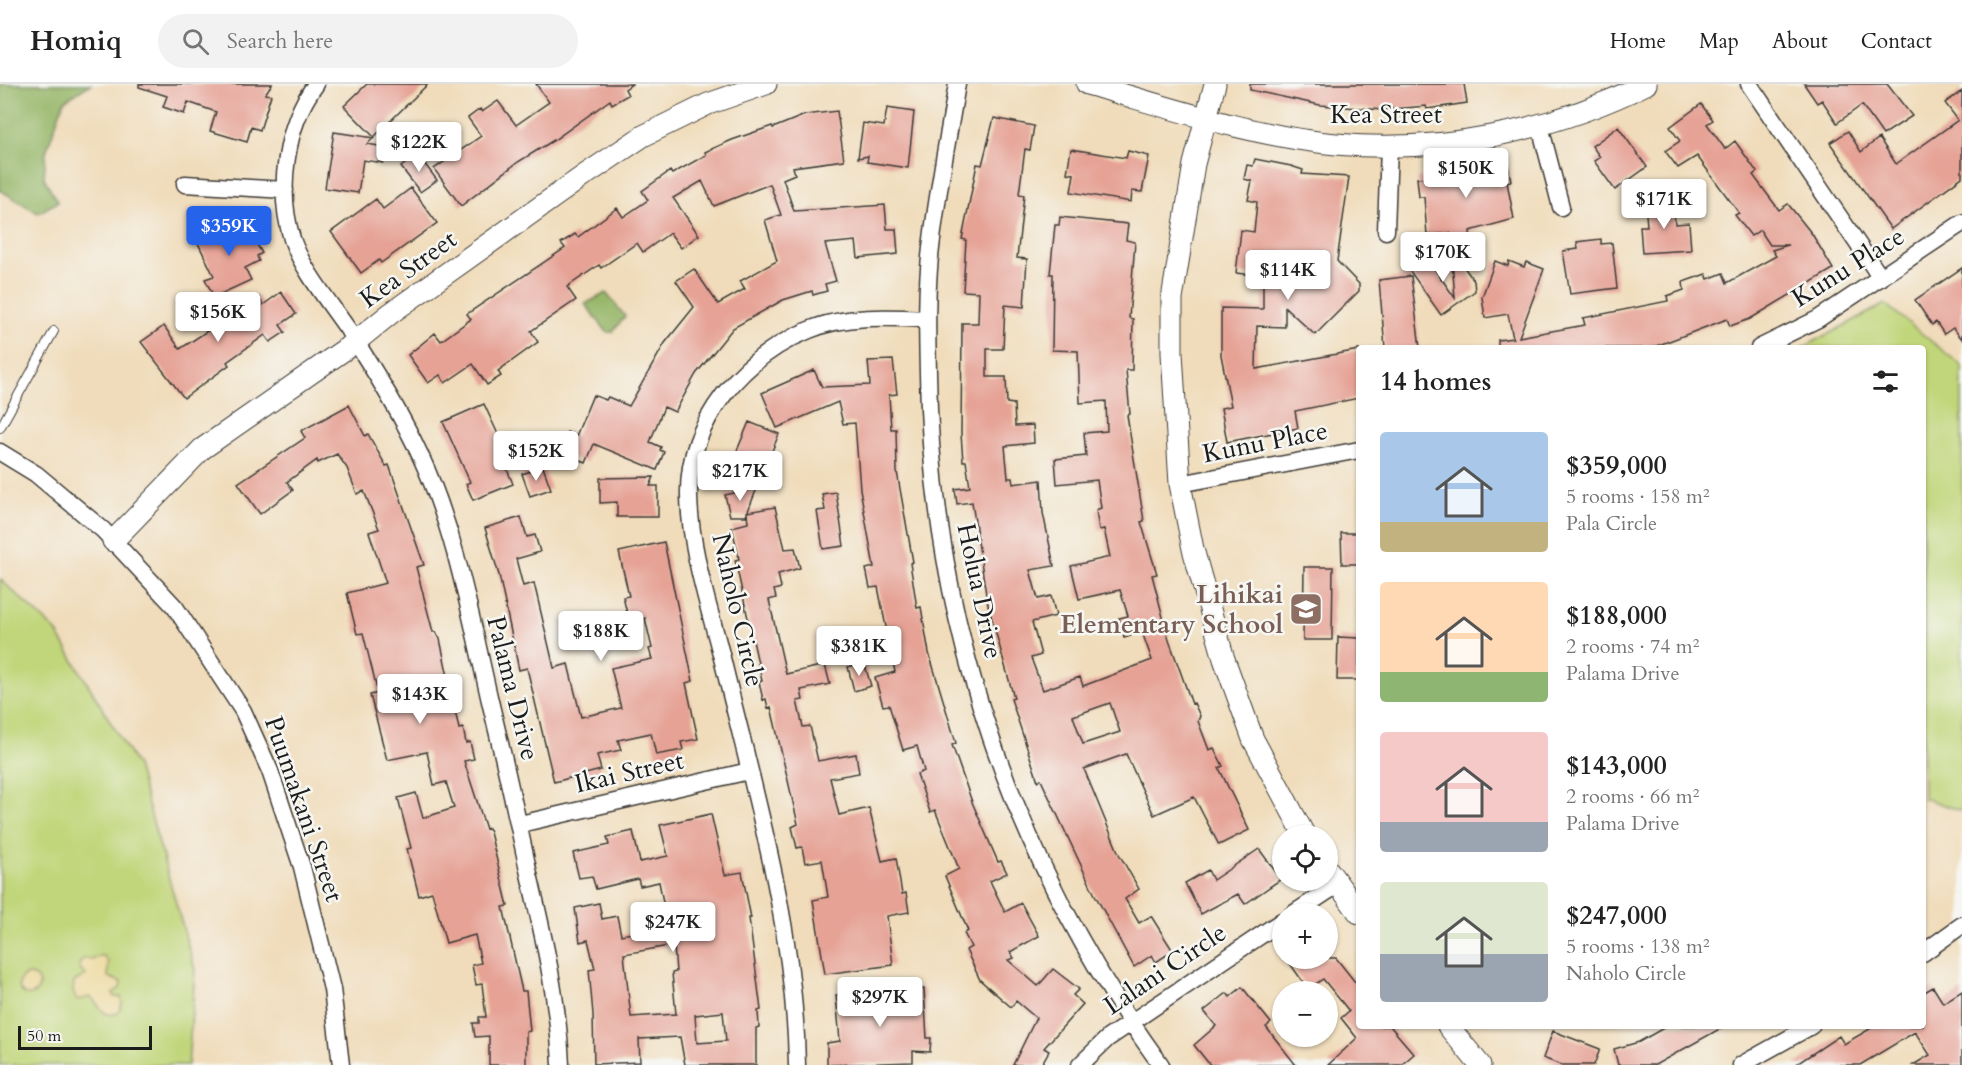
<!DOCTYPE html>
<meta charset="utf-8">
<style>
:root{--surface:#fff;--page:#f2f2f2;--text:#222;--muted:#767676;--line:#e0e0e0;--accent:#2563eb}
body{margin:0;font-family:Cardo,serif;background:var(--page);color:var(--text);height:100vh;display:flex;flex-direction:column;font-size:22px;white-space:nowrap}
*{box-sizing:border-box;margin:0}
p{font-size:20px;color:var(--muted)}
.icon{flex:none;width:33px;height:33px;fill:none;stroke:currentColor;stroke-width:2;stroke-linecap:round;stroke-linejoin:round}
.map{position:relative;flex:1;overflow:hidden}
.side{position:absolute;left:1356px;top:261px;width:570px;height:684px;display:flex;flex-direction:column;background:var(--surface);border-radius:6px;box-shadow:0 2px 4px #0004}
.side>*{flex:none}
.controls{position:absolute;left:1272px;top:741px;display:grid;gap:12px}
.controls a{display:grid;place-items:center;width:66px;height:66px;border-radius:50%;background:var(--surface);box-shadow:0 2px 4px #0004;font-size:30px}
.scale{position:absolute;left:18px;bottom:15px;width:134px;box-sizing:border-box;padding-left:6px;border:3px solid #1c1c1c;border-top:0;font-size:16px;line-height:21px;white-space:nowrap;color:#1c1c1c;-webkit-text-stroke:4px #f6f6f2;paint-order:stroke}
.price{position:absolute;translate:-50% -51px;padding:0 14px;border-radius:6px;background:#fff;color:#222;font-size:20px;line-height:39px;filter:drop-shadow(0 2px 3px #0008)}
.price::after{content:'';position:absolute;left:50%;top:36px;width:18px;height:14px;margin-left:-9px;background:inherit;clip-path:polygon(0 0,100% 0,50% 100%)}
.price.on{background:var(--accent);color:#fff}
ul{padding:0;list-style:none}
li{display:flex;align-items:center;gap:18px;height:150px;padding:0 24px}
li span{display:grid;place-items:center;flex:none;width:168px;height:120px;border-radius:6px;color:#555}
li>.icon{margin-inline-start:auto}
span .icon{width:72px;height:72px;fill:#fffc;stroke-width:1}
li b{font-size:26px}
h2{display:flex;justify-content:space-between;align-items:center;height:72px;padding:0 24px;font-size:26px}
header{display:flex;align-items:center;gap:36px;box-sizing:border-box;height:84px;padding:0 30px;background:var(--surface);border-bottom:2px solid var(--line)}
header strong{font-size:28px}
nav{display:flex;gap:33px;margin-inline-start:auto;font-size:21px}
.search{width:420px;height:54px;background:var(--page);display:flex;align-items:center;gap:15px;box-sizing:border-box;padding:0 21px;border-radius:33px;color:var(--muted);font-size:22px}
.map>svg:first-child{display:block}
</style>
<header>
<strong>Homiq</strong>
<div class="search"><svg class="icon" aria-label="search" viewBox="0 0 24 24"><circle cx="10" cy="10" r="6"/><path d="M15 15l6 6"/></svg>Search here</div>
<nav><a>Home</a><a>Map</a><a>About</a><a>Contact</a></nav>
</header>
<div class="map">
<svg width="1962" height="981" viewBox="0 0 1962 981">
<rect width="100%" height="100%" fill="#f6f6f2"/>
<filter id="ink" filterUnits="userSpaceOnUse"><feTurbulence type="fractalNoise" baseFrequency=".0167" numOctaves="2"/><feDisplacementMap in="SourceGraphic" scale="12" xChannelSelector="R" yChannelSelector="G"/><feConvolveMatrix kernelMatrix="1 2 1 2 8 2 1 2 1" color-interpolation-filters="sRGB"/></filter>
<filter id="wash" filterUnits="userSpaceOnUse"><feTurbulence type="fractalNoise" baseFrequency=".008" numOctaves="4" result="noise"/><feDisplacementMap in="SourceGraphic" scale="24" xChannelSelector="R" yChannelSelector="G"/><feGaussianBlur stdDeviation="1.35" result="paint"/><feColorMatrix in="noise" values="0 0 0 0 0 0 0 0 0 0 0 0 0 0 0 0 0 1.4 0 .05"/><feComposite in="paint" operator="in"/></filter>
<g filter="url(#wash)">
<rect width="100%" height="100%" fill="#f0dcba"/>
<path fill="#c1d67a" stroke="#6e794b" stroke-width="1.5" d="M1885,220L1962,282V727L1923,714V264H1802Z
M0,495L56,547L137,682L195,886L188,981H0Z"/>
<path fill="#98b76a" stroke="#5a6a43" stroke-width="1.5" d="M0,0H91L64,17L46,68L44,94L58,118L38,129L0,106Z
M606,209L625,232L613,248H607L585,220Z"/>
<path fill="#eeda9e" stroke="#857b5d" stroke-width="1.5" d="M100,872H104L108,878V893L121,898L120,904L113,909L114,913H121L122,920L118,929C103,935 100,922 91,913L77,916L73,908L74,898L86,891L79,883L80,878L85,874L92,876Z
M19 901a10 10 0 1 1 20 0a10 10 0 1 1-20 0Z"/>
<g id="blocks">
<path fill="#e6a295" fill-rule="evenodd" d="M139,0H272L265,10L271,11L260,46L251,43L247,58L210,47L216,28L188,18L184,30L163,23L167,12L139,3Z
M367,0H428L374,53L344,22Z
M536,0H632L625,5L628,11L612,20L610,16L554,56L518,78L461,122L434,85L481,52L468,34L480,25L482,28L498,17L516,41L549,18Z
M1250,0H1464L1467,19L1427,25L1426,22L1383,26L1320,21L1250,6Z
M1804,0H1887L1912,32L1883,51L1862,21L1837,39L1822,16L1817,19Z
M1962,7V93L1891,145L1830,59L1848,47L1861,68L1879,54L1896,80L1958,36L1945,19Z
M1701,20L1713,36L1707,40L1725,65L1735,57L1757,88L1753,91L1779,126L1788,120L1812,150L1833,185L1750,235L1730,242L1727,235L1651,264H1498V256L1513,254L1508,230L1485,234L1482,213L1495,177L1508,182L1509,177L1524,183L1526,178L1544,185L1519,253L1585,241L1583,234L1668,217L1667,212L1684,206L1683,198L1706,190L1708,195L1723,189L1727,199L1776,172L1772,166L1788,161H1770L1760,146L1751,152L1735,131L1739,129L1697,72L1678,84L1665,67L1680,57L1670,43Z
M887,24L914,28L908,84L867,78L868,72L858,74L863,39L884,42Z
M837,27L844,76L793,83L795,90L783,95L794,127L885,121L887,145H896L898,170L858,174L856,157L825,160L836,197L825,200L827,207L813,211L812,207L783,216L733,244L696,290L675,328L664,323L650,358L661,363L660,366L664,368L657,386L594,360L586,379L560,368V363L567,348L576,352L593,311L606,316L608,313L629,322L665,259L694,223L676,197L694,185L718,220L745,205L740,197L777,177L765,136L781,131L770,100L714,122L702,97L673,114L699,151L681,164L670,149L643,168L637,159L601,184L599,181L567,203L576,216L531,247L538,258L498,287L501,292L487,301L473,280L445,299L440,291L428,299L408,271L435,249L441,257L471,235L467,230L565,164L561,159L575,150L578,153L617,124L623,133L648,116L642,107L670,87L672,90L706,71L705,68L732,56L772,42L773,44L805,31Z
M994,34L1034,42L1030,66L1025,65L1019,110L1024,111L1017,174L1027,175L1024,223L1005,221L1003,265H987V293H1006L1007,319L1014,320L1015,342L1033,341L1034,359L1005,362L1008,394H1012L1013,400L1041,396L1043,429L1054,482L1030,486L1038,515L1051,512L1056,532L1032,538L1041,571L1031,574L1043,606L1080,593L1083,602L1152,576L1142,548L1124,553L1119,534L1128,532L1120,506L1079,515L1071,482L1110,473L1104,445L1099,446L1096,426L1101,424L1097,396L1057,400L1055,375L1086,372L1084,349L1107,347L1106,317L1080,319L1078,267L1052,266L1053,190H1050L1055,141H1059L1060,133L1128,140L1126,156L1135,158L1129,234L1133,235L1132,286H1126L1130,330L1127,331L1144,437L1141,438L1157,490L1152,491L1169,556L1192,620L1194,619L1200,632L1198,637L1209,666L1214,664L1223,682L1219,684L1249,746L1219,761L1194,713L1154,731L1126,670L1084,685L1119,770L1139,805L1125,815L1139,839L1151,832L1173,867L1156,878L1152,871L1134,883L1094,809L1041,696L1038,697L1011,615L1014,614L987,517L972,418L957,420L955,405L970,403L966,377H963L961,350L962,239H978L979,208L963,207L966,156L962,155L977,80L982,81ZM1110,619L1120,648L1083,660L1073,632Z
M1618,43L1647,83L1615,106L1594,77L1600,73L1592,62Z
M334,48L374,54L367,60L385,63L383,79L363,76L358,109L325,104Z
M1071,65L1126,74L1128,67L1149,72L1142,108L1132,107L1131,118L1071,108L1074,90L1067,89Z
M417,70L437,96L420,108L401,83Z
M1255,75L1291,82L1303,86L1302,90L1349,93L1337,177L1359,200V207L1315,251L1285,223V243L1257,242L1256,285L1359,266V314L1295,327L1298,344L1227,358L1221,324L1231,322L1221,271V224L1263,225V192L1236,189L1241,146L1254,148L1257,118L1248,116L1252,97L1244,95L1247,81L1253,82Z
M1507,76L1511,97L1507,98L1514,135L1470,147L1471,156L1451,158L1450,149L1427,151L1424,113H1419L1417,94L1437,93V81L1458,80V86Z
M411,104L437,139L381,179L379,176L361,189L331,148L376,115L383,125Z
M1673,116L1675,140L1689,139L1691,166L1642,169L1640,142H1647L1645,118Z
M241,135L252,158L255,157L262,169L257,172L259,177L245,184L251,196L214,213L205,195L214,192L196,155Z
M1601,155V160L1612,159L1617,204L1570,210L1563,167L1578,165L1577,158Z
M1451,165L1474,197L1475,207L1441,231L1407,183L1424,170L1455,214Z
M1962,184V255L1953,244L1944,250L1936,238L1932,241L1915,216Z
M1411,192L1420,264H1385L1379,196Z
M281,208L296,230L280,241L285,248L270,258L265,251L227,278L229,281L184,314L141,258L164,242L180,265L259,213L263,221Z
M893,276L897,310L889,311L891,345H896L897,388L913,478L910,479L917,524L921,523L929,569L956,659L952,661L972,718L998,778L1001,777L1007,789L990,797L1005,828L1021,819L1039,852L1010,868L1014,874L1008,876L1038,902L1053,885L1079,905L1073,911L1083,920L1044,964L1049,967L1041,981H1013L1036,934L1016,917L1011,923L980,896L966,866L971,863L964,849L968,847L945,792L959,785L935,726L930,728L917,690L924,687L917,662L903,666L889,621L883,622L875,594L895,588L878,503L870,504L866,485L874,483L860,405L855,339L843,340L838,318L777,344L762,309L814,286L822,303L870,301L868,277Z
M484,320L503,361L498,363L513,400L473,416L466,400L470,398L443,338Z
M349,321L365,352L368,350L386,382L389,381L424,481L416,483L433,548H436L440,555L459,645L463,644L466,659L470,658L474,675L464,677L486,745L489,744L508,822L503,823L522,907H526L530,947L526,948V981H489V952L475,953L473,939H479V933H486L482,900L476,901L472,881L481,879L475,851L446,859L432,808L419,812L407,765L411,764L398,714L416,709L423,734L454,724L446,698L434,701L427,668L387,676L370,611L378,609L363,549L357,550L347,509L386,499L369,448L379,445L364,407L357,410L347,384L337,370L318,379L317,376L287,398L293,406L260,430L238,399L305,354L301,347Z
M749,338L779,350L758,401L728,388Z
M543,383L551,405L530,412L522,390Z
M654,393L650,402H658V433H617V418L600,419V394Z
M757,404L746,432H730L725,411Z
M836,408L844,462L823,465L817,427L825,426L822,410Z
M775,423L785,465L795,464L800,484L778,490L781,504L774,506L776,514L769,516L786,590L825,581L830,600L801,606L803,616L797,617L803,643L810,642L818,677L856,670L859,689L830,694L839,731L869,724L882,777L896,774L902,810L906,809L909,828L887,832L893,881L825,890L813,816L828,813L822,776L805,779L802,763L797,764L792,743L798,740L771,623L768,624L766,615L763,616L759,598L762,597L735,476L739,475L732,443L748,439L747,428Z
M521,433L527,453L535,451L540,468L516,475L523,502L534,499L554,584L568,580L581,633L621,624L611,584L652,575L649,565L652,564L645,534L629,537L623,513L629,512L619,468L664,458L693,597L686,599L698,655L681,658L683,666L656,671L651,649L618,656L621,666L597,671L601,686L554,698L527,584L519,586L499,491L485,444Z
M1341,449H1359V480H1342Z
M1304,483H1333L1332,556H1303Z
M1338,553L1359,554V596H1337Z
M864,578L871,602L854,607L848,583Z
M711,730L725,791L742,788L751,834H749L761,926L758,927L759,943L756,944V981H685L680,953L639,955L640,978L594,980L593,930L589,886L595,885L588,856L580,858L575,824L599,819L602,835L617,832L621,851L668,843L659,798L640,802L638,795L596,805L592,792L579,794L573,769L609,761L607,753L633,747L640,778L668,772L660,741ZM674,861L676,888L672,889L676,930L631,933L624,870ZM723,928L726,957L697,959L695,931Z
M1259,765L1281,795L1245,820L1238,810L1201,830L1185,799L1208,786L1213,796Z
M1286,874H1336L1359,903V942H1390L1414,970L1401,981H1328L1357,954L1341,934L1349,927L1323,895L1308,905Z
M1242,903L1271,939L1266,943L1296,981H1210L1194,961L1216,942L1204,927L1227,909L1230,913Z
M1933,903L1943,919L1962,907V981H1913L1930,971L1915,948L1860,981H1795L1839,952L1844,960L1875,942H1923V909Z
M924,905L927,954H931L930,968L913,967V978L827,981V959L840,957L836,911Z
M1667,942H1725L1655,981H1618L1614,965L1639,958Z
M1553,947L1600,965L1594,981H1561L1543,974Z"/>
</g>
</g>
<g filter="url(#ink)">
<use href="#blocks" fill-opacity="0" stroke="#3c3934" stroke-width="1.5"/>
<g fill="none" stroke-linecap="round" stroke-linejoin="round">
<defs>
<path id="service" d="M0,344L54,247"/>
<path id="minor" d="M316,0C285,41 277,107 292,155C302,185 329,218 347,244C373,284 400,327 420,371C456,448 471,535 490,617C504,675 517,733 529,790C544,854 558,915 561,981
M957,0C948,55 937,109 931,164C926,205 927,247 928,289C931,538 1015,780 1161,981
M1749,0L1881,194
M1540,42L1561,123
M185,100L285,106
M1386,147L1389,62
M1759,264L1818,235L1962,139
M0,368L36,390L103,446L175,523L243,627L270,687L302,783L332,905L341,981
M1180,400L1359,366
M520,740L749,687
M1293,830L1337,801
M1923,869L1962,841
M797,981C795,844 755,711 723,578C710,525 690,467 689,412C687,337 743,273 809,246C844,231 889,233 927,235
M1080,981L1108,954L1282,837
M1741,981L1811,942"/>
<path id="tertiary" d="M1087,0C1168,23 1251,52 1336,60C1440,70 1552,47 1646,0
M1215,0L1194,80L1172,215V269L1180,400L1193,465L1224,575L1253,655L1305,752
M113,457L202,365L354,259L391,229L582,93L643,52L708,20L766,0
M1328,786L1359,829
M1448,942L1480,981"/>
</defs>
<use href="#service" stroke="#3c3934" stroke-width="10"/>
<use href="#minor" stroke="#3c3934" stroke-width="19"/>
<use href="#tertiary" stroke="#3c3934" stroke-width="23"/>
<use href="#service" stroke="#fff" stroke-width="8"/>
<use href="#minor" stroke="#fff" stroke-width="16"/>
<use href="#tertiary" stroke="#fff" stroke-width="21"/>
</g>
</g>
<defs>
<symbol id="school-square" viewBox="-11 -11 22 22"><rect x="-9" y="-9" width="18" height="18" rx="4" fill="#8d6e63" stroke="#f6f6f2"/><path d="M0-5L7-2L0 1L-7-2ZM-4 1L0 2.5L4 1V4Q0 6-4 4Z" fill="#fff"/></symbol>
</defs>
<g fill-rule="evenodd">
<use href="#school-square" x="1287" y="506" width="38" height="38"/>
</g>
<g text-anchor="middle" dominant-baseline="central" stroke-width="5" stroke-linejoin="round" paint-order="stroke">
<g font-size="26" fill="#1c1c1c" stroke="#f6f6f2">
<text x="1386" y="30">Kea Street</text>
<text transform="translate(1848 183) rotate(-32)">Kunu Place</text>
<text transform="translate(408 185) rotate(-36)">Kea Street</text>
<text transform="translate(1265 358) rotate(-11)">Kunu Place</text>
<text transform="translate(980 507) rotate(78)">Holua Drive</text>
<text transform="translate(738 526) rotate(77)">Naholo Circle</text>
<text transform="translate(513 604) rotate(76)">Palama Drive</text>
<text transform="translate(629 688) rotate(-13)">Ikai Street</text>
<text transform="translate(304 725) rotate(71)">Puumakani Street</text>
<text transform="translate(1165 885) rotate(-34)">Lalani Circle</text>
</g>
<g font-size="26" font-weight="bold" fill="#785e54" stroke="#f6f6f2" text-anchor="end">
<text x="1283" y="510">Lihikai<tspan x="1283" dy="30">Elementary School</tspan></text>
</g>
</g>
</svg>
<div class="controls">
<a><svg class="icon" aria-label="locate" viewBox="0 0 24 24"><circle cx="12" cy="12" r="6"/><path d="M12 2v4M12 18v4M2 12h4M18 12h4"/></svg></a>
<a>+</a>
<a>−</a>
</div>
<div class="scale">50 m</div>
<b class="price" style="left:419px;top:89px">$122K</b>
<b class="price" style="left:1466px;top:115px">$150K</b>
<b class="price" style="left:1664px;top:146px">$171K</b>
<b class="price on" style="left:229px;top:173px">$359K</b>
<b class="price" style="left:1443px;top:199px">$170K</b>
<b class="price" style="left:1288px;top:217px">$114K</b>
<b class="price" style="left:218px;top:259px">$156K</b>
<b class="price" style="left:536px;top:398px">$152K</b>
<b class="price" style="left:740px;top:418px">$217K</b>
<b class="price" style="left:601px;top:578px">$188K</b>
<b class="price" style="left:859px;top:593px">$381K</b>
<b class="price" style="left:420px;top:641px">$143K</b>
<b class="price" style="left:673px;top:869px">$247K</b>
<b class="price" style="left:880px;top:944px">$297K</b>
<section class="side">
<h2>14 homes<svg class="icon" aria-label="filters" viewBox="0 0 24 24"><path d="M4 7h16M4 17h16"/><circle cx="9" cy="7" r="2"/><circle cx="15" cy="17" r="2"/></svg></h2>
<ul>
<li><span style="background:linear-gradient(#a9c7e8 75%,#c2b280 0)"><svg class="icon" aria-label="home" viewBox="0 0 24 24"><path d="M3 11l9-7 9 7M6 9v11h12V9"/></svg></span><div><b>$359,000</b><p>5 rooms · 158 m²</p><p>Pala Circle</p></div></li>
<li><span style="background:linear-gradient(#ffd9b3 75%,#8fb573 0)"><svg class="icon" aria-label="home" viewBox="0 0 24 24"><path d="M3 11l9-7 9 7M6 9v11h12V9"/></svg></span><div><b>$188,000</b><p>2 rooms · 74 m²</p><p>Palama Drive</p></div></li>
<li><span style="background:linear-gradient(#f6c9c9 75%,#9aa5b1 0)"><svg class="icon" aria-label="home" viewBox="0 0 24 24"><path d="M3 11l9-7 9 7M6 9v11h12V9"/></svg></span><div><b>$143,000</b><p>2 rooms · 66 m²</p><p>Palama Drive</p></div></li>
<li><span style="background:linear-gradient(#dfe7d0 60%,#9aa5b1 0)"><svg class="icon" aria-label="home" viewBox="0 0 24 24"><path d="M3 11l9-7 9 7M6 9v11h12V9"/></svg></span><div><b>$247,000</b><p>5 rooms · 138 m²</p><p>Naholo Circle</p></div></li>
</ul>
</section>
</div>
